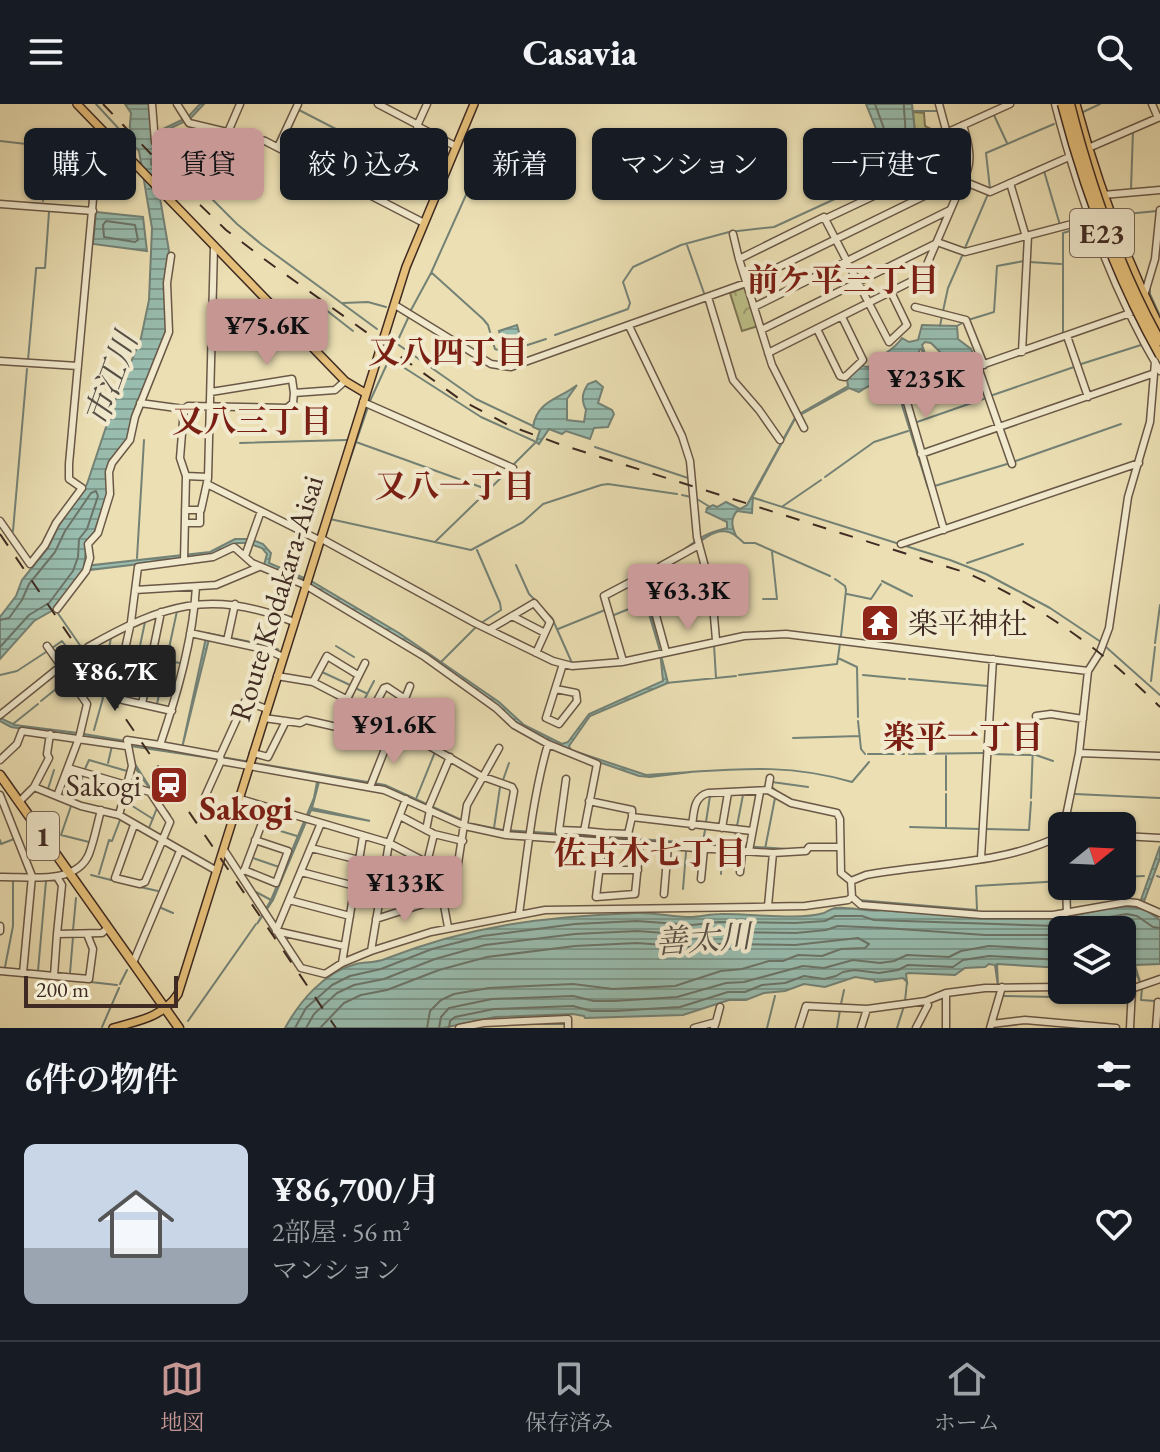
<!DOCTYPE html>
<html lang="ja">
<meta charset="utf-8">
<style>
:root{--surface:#171b24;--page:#242831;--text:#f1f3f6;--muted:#9ea1a6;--line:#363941;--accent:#c59692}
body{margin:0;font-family:"EB Garamond","Noto Serif JP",serif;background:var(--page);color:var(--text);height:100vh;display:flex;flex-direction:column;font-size:30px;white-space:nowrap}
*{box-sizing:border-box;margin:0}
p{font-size:26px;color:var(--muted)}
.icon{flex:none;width:44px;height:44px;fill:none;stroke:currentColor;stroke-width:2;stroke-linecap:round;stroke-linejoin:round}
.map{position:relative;height:924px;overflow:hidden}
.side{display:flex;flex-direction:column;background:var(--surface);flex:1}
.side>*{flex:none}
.banner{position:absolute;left:24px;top:24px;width:1112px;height:72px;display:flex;gap:16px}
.needle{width:52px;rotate:72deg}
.buttons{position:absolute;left:1048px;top:708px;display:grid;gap:16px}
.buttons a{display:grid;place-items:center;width:88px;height:88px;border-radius:12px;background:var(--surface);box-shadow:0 2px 6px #0004;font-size:40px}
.scale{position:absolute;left:24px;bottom:20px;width:154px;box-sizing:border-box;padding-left:8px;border:4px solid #3f2b23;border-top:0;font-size:22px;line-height:28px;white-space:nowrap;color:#3f2b23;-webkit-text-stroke:6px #f2eace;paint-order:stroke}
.price{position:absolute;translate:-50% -68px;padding:0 18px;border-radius:8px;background:var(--accent);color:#111;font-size:26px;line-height:52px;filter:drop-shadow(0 2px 4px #0008)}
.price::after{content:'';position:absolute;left:50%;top:48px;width:24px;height:18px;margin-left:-12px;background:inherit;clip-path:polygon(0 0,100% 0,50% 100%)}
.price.selected{background:#222;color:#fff}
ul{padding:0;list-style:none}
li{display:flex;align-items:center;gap:24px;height:200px;padding:0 24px}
li span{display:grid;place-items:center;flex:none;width:224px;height:160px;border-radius:12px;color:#555}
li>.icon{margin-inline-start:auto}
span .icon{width:96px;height:96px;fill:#fffc;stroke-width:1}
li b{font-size:34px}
h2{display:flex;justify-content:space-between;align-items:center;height:96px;padding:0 24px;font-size:34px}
.tag{padding:0 28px;border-radius:12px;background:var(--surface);box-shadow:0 2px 6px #0004;font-size:28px;line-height:72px}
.tag.selected{background:var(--accent);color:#111}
header{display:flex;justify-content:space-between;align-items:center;height:104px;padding:0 24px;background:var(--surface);font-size:36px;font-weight:800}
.dock{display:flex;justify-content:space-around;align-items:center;height:112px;border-top:2px solid var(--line);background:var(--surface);font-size:22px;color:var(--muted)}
.dock a{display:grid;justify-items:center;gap:4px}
.dock .selected{color:var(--accent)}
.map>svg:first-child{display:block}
</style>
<header><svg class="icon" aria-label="menu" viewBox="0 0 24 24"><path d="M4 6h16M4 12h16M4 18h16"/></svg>Casavia<svg class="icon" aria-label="search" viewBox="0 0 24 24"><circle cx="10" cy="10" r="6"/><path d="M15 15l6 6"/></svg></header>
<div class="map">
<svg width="1160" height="924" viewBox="0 0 1160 924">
<defs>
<pattern id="park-crowns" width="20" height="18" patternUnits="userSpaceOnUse" patternTransform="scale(2)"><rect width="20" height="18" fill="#bdc088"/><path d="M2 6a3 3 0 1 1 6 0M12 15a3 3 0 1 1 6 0" fill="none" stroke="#9b9c6f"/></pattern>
<pattern id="water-rules" width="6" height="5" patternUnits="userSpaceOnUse" patternTransform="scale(2)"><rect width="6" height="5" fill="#98bcae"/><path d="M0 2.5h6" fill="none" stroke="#7d998d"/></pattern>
</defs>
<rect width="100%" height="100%" fill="#ebdfb3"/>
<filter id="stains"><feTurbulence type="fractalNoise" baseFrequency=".0025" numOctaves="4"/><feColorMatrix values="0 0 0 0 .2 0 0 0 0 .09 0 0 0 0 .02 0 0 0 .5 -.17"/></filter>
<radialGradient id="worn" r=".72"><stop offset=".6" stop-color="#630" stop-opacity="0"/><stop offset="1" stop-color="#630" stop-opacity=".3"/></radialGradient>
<path fill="url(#park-crowns)" stroke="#7e7656" stroke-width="2" d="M913,8L924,9L925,22L931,25V41L905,51L911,38L922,33L915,28Z
M746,183L758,222L742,227L730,189Z"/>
<path fill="url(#water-rules)" stroke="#748276" stroke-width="2" d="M125,0H150L155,29L188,13L200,0H204L190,15L152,33L157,51L151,56V60L164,74L162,81L158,82L169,147L164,180L167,226L132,312L128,334L109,361L106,373L108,388L94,429L87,437L84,462L210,448L235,435H250L263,440L271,449L269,459L311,477L399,529L499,598L524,621L562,640L568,638L589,610L663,577L660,547L639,476C652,462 667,457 682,447C701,434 702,430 727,424V418L706,408L707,404L713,401L717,403L726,398L740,405L747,401L796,312L848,282L847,275L861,262L869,263C879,251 894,247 902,234L909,238L918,236L922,221L957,222L958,235L971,245L973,250L968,255L960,251L942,250L931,239L925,238L922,241L927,255L939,271L938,273L921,245L919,246L920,258L913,260L906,256L888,262L903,302L889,273C877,280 871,279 859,288L849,284L796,313L753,392L752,409L737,407C730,415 732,423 736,432C716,417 698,442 680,451C666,459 654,465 642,476L668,579L590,612L569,642L571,646L646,671L691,668L650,673L639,672L567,647L524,625L399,534L303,476L264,461L267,450L262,444L247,439H237L213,451L82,467L55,505L34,517L0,555V513L16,492L22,476L48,444L58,423L87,380L114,299L141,234L149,196L152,124L139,47C126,36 130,23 131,9Z
M866,0H912L915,29L921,34L913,36L903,48L887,52Z
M96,108L143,113L147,147L93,140Z
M517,221L520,232L510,235L511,240L503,242L499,227Z
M596,277L603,283L598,299L612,306L614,310L608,323L594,324L590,335L566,327L562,330L549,325L539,340L536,338L540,326L533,323C537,296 560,295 577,281L567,295V316L584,318L586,306C581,296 582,289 588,280Z
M207,529L270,542L279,546L210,531L182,644Z
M0,614L15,621L78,629L245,657L244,659L130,642L135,660L161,701L134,662L127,641L11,623L0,617Z
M255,659L385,681L468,719L503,726L802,746H772L504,728L467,721L383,683L255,661Z
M317,678H319L312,704L370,717L311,706L273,796L257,820L271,796L314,694Z
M1160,742V754L1142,803L1160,816V860L1135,861L1140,878C1135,868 1134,861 1122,860V826H1062V864L997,860L998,882L995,861L989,860L985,863L965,864L955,871L909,869L906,870L907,878L903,874L875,878L874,876L855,873L825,883L804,880L785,887L764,889L746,896H729L683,911L585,914L584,912L573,910L495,913L443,924H285C300,897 324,868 356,860C365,858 375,859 385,855C472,821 543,813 635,809C654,808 672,813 690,813C700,813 710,810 720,810C750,809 796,817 824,809C828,807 831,805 835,804C851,802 868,809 883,806C939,810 996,815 1052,814C1081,814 1109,798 1138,804Z"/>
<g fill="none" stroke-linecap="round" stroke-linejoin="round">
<path stroke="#6c7468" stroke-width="2" d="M875,0L890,41L894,43C912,34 903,17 904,0
M106,117L135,121L138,136L135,138L104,133L103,121Z
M0,516L9,514L22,496L29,480L55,448L65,427L91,389L96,387L98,392L87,425L79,435L78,453L73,467L49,499L29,511L0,543
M295,924L306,904L332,881L350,872L381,865L432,845L483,832L575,820L637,817L692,821L719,818L795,819L825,817L835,812H862L874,816L1056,822L1127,810L1137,812L1153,823L1160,824
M306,924L314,910L337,889L354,881L384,875L435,855L485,841L575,830L637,827L692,831L720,828L796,829L826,826L838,822L885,824L985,831H1062
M320,924L344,899L361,891L387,886L439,866L487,853L575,842L637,839L692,843L720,840L795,841L858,834L869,840L865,844L841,845L822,852L798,851L783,857H769L742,865L721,867L675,882L613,885L573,880L489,884L454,890L441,896L430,907L427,924
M439,924L441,913L449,904L492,895L573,892L594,897H614L677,893L726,879L744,878L803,862L824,864L853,856L880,859L894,857L907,851L949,853L961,847L989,842L1062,846
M449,924L450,917L455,913L494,905L573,902L591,907H615L680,903L728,888H745L762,881L785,879L804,872L824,875L836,872L843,868L854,866L879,869L898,866L908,861L953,863L963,856L989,852L1062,856"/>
<path stroke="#748276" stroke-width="2" d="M96,0L119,25L114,29
M299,6L365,40
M913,7H938L940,15
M1083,8L1100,0
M993,9L1007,39
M0,37L97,48L105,38
M157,50H167L237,120L261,140L377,225
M404,61L435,77
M1044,67L1060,121
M990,85L986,49L1054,20
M1131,85L1133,27
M43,97L46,43
M1116,111L1157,107
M687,141L704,189
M965,144L988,90
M1029,158L1061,160
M432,169L483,215L488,221L495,245L506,248L546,235
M1150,182V190L1159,210
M343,199L368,198L386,203
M287,206L289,203L321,202L353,227
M411,206L431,169L479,62
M943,207L948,184L962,152
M215,213L253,210L274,211
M968,216L994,208L997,162L1024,157
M940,222L942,212
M957,222L964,218
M555,231L628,205L630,199L623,178L633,163L681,141L729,128L774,123L887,71L883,57L886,51
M1063,231V129L1086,122
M396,239L476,295L533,322
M389,254L481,313L534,337
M28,256L36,166V164H45L49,108
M1078,261L1141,241
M990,292L1074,263
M370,297L409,212
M902,301L928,384L1007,360L1121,320
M917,318L986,294
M356,338L489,386
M240,339L347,336
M595,343L688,374
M514,360L536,338
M344,373L368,303
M825,373L874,338L908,327
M682,391L691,393
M754,394L950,456L986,470L1050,504L1101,538
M697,395L710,403
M337,396L342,379
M783,402L821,376
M331,413L330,415L471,446L523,418L543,400L601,381L608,380L677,390
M13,427L27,265
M734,430L744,439H755L830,472
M436,437L507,368
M477,446L500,499L501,506L481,519
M137,454L144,336
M967,459L1023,440
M516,461L529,490L536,497
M835,475L845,482L846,486L841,532
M882,477L912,492
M847,490L871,495L881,480
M763,495H777L772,448
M540,502L552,514L572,559
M57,508L120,599
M614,511L646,498
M558,525L605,506
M840,539L838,554L857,563L858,613
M1155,539L1160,501
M714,541L716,574
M336,542L354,553
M1106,543L1160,591
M52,544L62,537L72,550
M138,551L148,553
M155,555L180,559
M76,556L103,594L94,626
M441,558L476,523
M105,564L111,534
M322,568L350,581
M0,571L17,567L46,548
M739,571L837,560L838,554
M863,571L905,575
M909,575L988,582
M1151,577L1155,543
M666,579L736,572
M355,584L366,589
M129,594L145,518
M41,597L66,577
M157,600L177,507
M362,600L374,577
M1055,608L1077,611
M1035,609L1048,608
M354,616L359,605
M858,617L861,645L865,650
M13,620L38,600
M793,634L860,632
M868,650H904
M909,650L984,649
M990,650L1031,651
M1033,650L1053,657
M108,659L112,642
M85,665L89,656L127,667
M689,668C748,664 794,661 852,678L869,658
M503,676L509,659
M65,680L78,684
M48,685L54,666
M946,686V652
M776,687L771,682L772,678L808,683
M946,690V723
M1075,690L1160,694
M1031,694L1034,615
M416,695L435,648
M74,696L83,672
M126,698L153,715
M71,702L61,731L89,738
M167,707L170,711
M706,718L710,692
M264,722L297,732
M737,722L743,691
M910,723L980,725
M149,724L157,704
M494,724L500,683
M986,725L1029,726L1031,698
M0,736L1,740L14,735
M703,738L705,726
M734,740L736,729
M765,745L775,694
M253,754L279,763
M99,770L109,736L112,737L120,716
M721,770L722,748
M91,771L115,777
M1157,772L1160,773
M1122,773L1144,772
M140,783L158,787
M683,785L686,748
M256,788L271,796
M858,796L977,806L976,782L1062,777
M159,803L173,809
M73,826L76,794
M5,863L13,822V777
M38,867L46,777
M70,869L73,833
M90,878L117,881
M120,880L127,866
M1142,884L1141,896L1155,897
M1003,892L1057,893V886
M905,897L907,878
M841,900L844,886
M188,917L256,820
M519,920H565
M102,923L119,884
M767,924L775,892
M837,924L840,906
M897,924L904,902"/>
<defs>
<path id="minor" d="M152,0L155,38
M177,0L189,19L265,37L424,119
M378,0L418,21
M427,0L417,22L455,42
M939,0L946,26L948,28L1010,0
M1055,0C1079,93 1111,184 1160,267
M1152,0L1158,14
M228,28L240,0
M278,43L298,0
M1086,45L1160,13
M962,75C975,62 968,37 963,21
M963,77L990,88L1069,53
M1010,79L1026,133
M897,81L891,58L929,44L933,46V64
M1103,91L1160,86
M383,98L418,23
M0,100L93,107
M824,113L889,238L907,221L891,188
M733,130L739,155
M937,138L965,148L1091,115
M1144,192L1155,155L1160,106
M708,193L733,276L759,306L780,336
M395,201L491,260L511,263L746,179L961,74L963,77L922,172L768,249
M754,203L950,106
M915,203L966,216L984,261
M629,222L682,332L690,357L697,433L712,489L716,536
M817,225L840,272L845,273L863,256L842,213
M761,226L937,139
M1067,232L1088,293
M1022,248L1028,132
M0,257L78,262
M978,263L1012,360
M211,288L292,275L294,289
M363,298L513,364
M140,299L184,305
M804,324L772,261L739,155L824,113L827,114L933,64V87
M921,350L1152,270
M186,372L208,373
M207,380L319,436
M185,406H201L208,374L214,142
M0,417L30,460L45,441L56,419L82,384L69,375V360L96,62L113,37
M185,419H200V406
M944,426L904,288L1139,206
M320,434L475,519L553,557L572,562L622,558L744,532L786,530L1088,567
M901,440L1139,359
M245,452L261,407
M184,457L186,372L180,354L184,305L188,302L287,304L293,299L294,289L335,286L345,277
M646,475L661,462L699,441
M196,483C193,536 177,591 160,641L220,652L221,657L203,697
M135,486L216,481L259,463
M57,505L86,467L90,454L88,440L98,429L110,390L109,368L112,359L130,336L135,313L169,228L167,179L171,152
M512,512L545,529
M490,525L534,499L550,518L536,549
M190,529L268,546L283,553
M227,537L235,500
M47,542L61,562L73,553
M623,557L604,492L642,472L646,475L666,548
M277,572L313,578L371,608L481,672L512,683L514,687L506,731
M313,578L327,552L358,571
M113,581L118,577L131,518L138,463L213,453L234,443L252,459L305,481L425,553L496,604L514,621L548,640L597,660L584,727L604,729L596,793L635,790L640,740
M556,585L576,589L577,597L559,620L546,614L563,560
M142,600L161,508
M172,607L123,596L88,543C162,501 211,484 294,518
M371,608L384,584L387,583L405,595
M0,611L61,562L87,600L79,634L57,692
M1036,612L1051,610L1083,615
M264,614L300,619L306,616L389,635
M339,622L347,595L365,559
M253,649L268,653L286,617
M1079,649L1160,652
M220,652L245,597L267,605
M0,656L17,640L22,627L126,642
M221,657L384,686L465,722L506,731L773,749L806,747L809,743H840
M68,664L150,688L170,718L145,778L140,780L115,774L134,721
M34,683L49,654L47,650L50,630
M370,683L410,582
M768,686L770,674
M0,691L32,772L23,869L54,872L57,830L102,829L108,824
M240,695L389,739L437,764L448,823
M589,697L632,706V713L752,727
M19,698L34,683L81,702L119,711L217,767
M428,705L450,653
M119,711L132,662L127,636L160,641
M400,712L434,730L463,737
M692,722C694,709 693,693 708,689L768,686L791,699L837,709L840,715L841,769L851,777
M1064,722L1079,649L1088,567L1100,548L1109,524L1128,393L1150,318L1155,258
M722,724L728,689
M426,726L430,706
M559,726L566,675
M559,728V726L584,727
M604,729L628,730L632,713
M1062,731C1003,761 930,759 866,771L851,777L852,793L861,801L982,811H1053L1127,798L1137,799L1160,809
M1122,732L1160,734
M311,744L359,756
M224,746L301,864L325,870L342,859L371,847L431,828L545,806L754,803L805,802L848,796L852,793
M749,747L760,688
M981,754L993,555
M427,759L434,730
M244,766L276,779L288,747L255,736
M600,766H638
M244,767L268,703
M301,768L355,782
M740,768L742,747
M0,773C26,772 76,782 89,750C94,737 97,721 101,706
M57,773L62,781L57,830
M701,775L704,745
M455,779L467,701L499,644
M382,782L437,764
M1066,782L1067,809
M664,790L668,742
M289,796L350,812
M768,802L773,749
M519,810C527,753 532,695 548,640
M376,815L442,794
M0,822V827
M276,827L321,719
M276,827L344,842
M371,847L389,739L406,695
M133,859L180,747
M342,859L363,732
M0,867L23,869
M54,872L89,875L93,845L87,830
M1122,884H1134L1160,875
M716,918L720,903
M992,920L1025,916L1116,924
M459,924L484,919L568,915V924
M694,924L716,918L714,924
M799,924L806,902L867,905L926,897L946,889L985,884L1062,883
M861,924L867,905
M916,924L928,901L926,897
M946,924V889
M990,924L1002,883
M1130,924L1132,884
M1156,924L1158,898"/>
<path id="major" d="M77,0L345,277L365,289
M1076,0C1097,78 1124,151 1160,223
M113,924C138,917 163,913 178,890L406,163L474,0"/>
<path id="highway" d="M0,671L179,924"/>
</defs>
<use href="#minor" stroke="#6a5847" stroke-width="9"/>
<use href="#major" stroke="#3f2b23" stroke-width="10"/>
<use href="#highway" stroke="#3f2b23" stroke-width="11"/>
<use href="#minor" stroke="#f2eace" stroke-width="6"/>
<use href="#major" stroke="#e6c07a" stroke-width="7"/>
<use href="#highway" stroke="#e6c07a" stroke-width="8"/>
<path stroke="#3f2b23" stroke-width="2" stroke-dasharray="14 14" stroke-linecap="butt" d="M103,0L196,97L226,126L264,155L461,296L510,322L562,341L967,469C1041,502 1103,546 1160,603
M0,430L336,924"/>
<defs>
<path id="highway-bridge" d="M1062,0C1085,88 1115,171 1160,251
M1070,0C1091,83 1118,162 1160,237"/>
</defs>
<use href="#highway-bridge" stroke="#3f2b23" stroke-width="11" stroke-linecap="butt"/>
<use href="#highway-bridge" stroke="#e6c07a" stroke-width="8"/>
</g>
<defs>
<symbol id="temple-square" viewBox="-11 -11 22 22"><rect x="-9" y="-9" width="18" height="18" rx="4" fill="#8f2418" stroke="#f2eace"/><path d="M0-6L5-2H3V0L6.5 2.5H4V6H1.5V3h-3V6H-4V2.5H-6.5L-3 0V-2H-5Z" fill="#fff"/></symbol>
<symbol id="station-square" viewBox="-11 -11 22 22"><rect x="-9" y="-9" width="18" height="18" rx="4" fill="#8f2418" stroke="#f2eace"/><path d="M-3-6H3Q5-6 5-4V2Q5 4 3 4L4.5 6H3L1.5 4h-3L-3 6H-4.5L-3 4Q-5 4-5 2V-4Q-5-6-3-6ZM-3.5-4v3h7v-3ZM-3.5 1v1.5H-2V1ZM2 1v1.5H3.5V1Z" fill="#fff"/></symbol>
</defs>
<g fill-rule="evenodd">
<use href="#temple-square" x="858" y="497" width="44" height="44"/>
<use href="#station-square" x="147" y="659" width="44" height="44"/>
</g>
<g text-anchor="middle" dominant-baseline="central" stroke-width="8" stroke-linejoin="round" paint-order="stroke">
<g fill="#f2eace" stroke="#756456" stroke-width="2">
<rect x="1070" y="105" width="64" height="48" rx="6"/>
<rect x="27" y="708" width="32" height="48" rx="6"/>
</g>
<g font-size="28" font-weight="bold" fill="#3f2b23">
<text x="1102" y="129">E23</text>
<text x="43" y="732">1</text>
</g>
<g font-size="30" fill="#3f2b23" stroke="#f2eace">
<text transform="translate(276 494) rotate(-73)">Route Kodakara-Aisai</text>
</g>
<g font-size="30" fill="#3f2b23" stroke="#f2eace" text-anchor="start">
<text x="908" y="519">楽平神社</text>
<text x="141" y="681" text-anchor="end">Sakogi</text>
</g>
<g font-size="32" font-weight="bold" fill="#7a1f14" stroke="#f2eace">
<text x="843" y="176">前ケ平三丁目</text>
<text x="448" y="248">又八四丁目</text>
<text x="252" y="317">又八三丁目</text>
<text x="455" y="382">又八一丁目</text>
<text x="963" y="633">楽平一丁目</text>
<text x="650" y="749">佐古木七丁目</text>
</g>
<g font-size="32" font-style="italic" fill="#554f46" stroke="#f2eace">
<text transform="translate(111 275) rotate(-70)">市江川</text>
<text transform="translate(703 835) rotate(-4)">善太川</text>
</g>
<g font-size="34" font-weight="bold" fill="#7a1f14" stroke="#f2eace">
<text x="246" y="704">Sakogi</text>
</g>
</g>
<rect width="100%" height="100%" filter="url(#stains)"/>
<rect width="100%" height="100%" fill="url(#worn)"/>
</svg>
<div class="buttons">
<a><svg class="needle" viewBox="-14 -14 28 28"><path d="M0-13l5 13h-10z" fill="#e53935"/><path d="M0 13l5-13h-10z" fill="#9ea1a6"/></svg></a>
<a><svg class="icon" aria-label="layers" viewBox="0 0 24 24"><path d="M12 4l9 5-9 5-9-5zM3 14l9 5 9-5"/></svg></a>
</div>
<div class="scale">200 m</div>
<b class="price" style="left:267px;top:263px">¥75.6K</b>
<b class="price" style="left:926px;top:316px">¥235K</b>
<b class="price" style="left:688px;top:528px">¥63.3K</b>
<b class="price selected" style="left:115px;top:609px">¥86.7K</b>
<b class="price" style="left:394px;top:662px">¥91.6K</b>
<b class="price" style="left:405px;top:820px">¥133K</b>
<div class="banner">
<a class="tag">購入</a>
<a class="tag selected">賃貸</a>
<a class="tag">絞り込み</a>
<a class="tag">新着</a>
<a class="tag">マンション</a>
<a class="tag">一戸建て</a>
</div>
</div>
<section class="side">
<h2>6件の物件<svg class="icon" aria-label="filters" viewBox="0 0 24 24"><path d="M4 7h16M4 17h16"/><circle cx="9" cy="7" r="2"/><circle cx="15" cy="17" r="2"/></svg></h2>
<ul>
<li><span style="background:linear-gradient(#c9d6e8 65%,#9aa5b1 0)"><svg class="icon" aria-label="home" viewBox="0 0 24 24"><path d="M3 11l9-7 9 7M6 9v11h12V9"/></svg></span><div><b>¥86,700/月</b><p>2部屋 · 56 m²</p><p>マンション</p></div><svg class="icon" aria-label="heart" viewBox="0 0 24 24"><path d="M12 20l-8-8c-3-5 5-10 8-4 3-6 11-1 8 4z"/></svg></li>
</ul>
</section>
<nav class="dock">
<a class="selected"><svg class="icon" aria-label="map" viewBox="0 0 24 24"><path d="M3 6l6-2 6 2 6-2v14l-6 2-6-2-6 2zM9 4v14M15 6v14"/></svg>地図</a>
<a><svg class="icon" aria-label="saved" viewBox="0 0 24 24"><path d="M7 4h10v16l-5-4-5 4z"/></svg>保存済み</a>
<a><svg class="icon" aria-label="home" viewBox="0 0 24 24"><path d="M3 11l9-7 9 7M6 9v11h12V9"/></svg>ホーム</a>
</nav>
